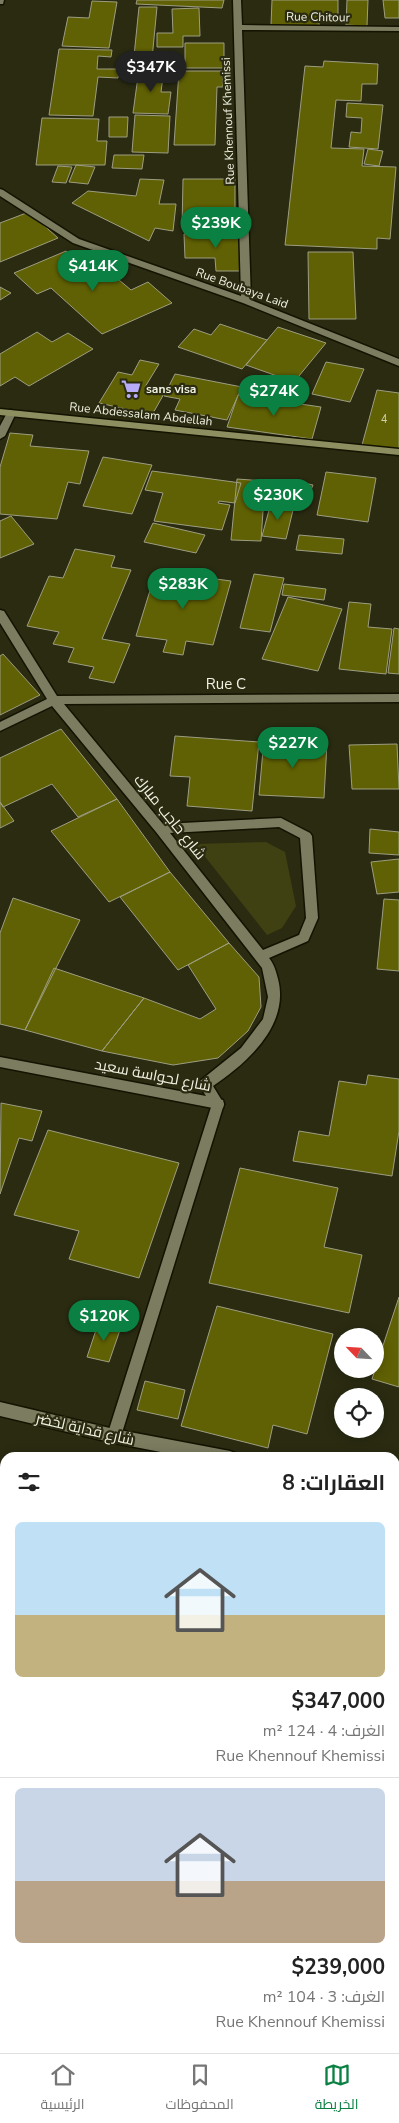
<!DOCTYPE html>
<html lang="ar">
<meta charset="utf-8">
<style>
:root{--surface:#fff;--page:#f2f2f2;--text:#222;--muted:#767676;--line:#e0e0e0;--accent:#0b8043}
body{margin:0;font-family:"Nunito Sans",Cairo,sans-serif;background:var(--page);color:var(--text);direction:rtl;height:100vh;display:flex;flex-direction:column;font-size:19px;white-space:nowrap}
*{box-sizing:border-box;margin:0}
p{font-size:16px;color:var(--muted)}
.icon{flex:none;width:28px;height:28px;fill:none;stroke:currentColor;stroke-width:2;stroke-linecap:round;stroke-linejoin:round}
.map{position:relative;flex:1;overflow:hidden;direction:ltr}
.drawer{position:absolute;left:0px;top:1452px;width:400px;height:601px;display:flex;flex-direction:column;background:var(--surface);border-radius:15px 15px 0 0;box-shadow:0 2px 12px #0003;direction:rtl}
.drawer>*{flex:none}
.needle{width:32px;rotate:295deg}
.fabs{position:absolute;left:334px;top:1328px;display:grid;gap:10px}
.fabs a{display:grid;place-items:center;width:50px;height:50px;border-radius:50%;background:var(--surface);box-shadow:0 2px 12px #0003;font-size:25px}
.price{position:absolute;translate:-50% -42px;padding:0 11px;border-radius:18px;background:var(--accent);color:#fff;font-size:16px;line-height:32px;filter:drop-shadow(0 1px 2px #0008)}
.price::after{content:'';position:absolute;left:50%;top:30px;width:15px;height:11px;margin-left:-8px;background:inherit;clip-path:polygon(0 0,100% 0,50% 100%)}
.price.on{background:#222;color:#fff}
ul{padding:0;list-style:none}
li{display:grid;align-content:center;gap:10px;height:265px;padding:0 15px}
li+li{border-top:1px solid var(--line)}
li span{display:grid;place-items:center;height:155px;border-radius:8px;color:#555}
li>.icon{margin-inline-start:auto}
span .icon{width:90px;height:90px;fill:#fffc;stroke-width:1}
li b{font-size:21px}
h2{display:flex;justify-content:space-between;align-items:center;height:60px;padding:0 15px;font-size:21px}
.tab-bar{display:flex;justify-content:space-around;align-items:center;height:70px;border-top:1px solid var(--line);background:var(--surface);font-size:14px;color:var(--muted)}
.tab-bar a{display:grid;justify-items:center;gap:2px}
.tab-bar .on{color:var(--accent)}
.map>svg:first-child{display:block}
</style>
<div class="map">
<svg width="399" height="2053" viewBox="0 0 399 2053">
<rect width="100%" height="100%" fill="#2a2b11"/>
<path fill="#404112" d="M266,842L285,852L296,906L282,928L267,935L195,844Z"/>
<path fill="#606004" stroke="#9d9e81" d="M137,0H224L222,8L136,4Z
M272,0H338V15H319V26L271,25Z
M347,0H368L367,26L346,25Z
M383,0H399V18H385Z
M92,1L117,2L109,48L62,46L68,17L89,18Z
M139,7H157L152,59L178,60L177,67L133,66Z
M199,8L200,36H183V47H157V33H173L172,9Z
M185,43H224V68H185Z
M59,49L112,50L111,57L98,56L97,69H119L118,78L98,77L93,116L49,115Z
M324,61L378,64L377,84H362L361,101L336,100L331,148L364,149L362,166L396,167L390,239L377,238V249L285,245L305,66L323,67Z
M139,69H164L161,92H171L168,114L133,113Z
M179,71H223V87H217L215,145H174Z
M347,103L383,105L378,149L349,147L351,132L361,133L362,118L346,117Z
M135,115L170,116L168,153L132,152Z
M109,117H128L127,137H109Z
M42,118L99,119L97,141H107L105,165H36Z
M368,149L383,151L379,166L364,164Z
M114,155H144L142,169L112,168Z
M76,165L95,167L88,184L69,182Z
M58,166L72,167L66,183L52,182Z
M140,179L164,180L159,204H176L173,231L155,228L149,241L72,203L88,191L136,196Z
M183,179H235V229L182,228Z
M29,212L58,238L0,262V223Z
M240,233L242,271H216L215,258H185L184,234Z
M66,251L88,269L100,264L131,290L148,282L172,303L102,334L51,288L37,294L14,273Z
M308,252H353L356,319H309Z
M0,287L11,293L0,300Z
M220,324L267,340L242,369L178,347L194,329L211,335Z
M278,327L326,343L294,382L246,365Z
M37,332L52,342L68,333L93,349L29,386L15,377L0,386V354Z
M140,360L159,364L145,387L165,392L152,415L99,403L118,372L132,375Z
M326,362L364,369L350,402L312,394Z
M175,374L242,387L227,420L175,410L180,399L164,396Z
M377,390L399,393V450L362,445Z
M238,395L321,407L312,439L227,427Z
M10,433L33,435L30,446L89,451L80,484L68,482L57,519L0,514V467Z
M103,457L152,465L132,514L83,506Z
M152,471L241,483L235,503L219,501L218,503L230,505L222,530L154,521L163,493L145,490Z
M326,472L376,478L368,522L317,515Z
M237,479L265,481L261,541L231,540Z
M299,482L313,485L304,507L289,504Z
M271,503L294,506L286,539L262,536Z
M11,516L34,544L0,558V521Z
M153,523L205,535L196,553L144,542Z
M299,535L344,539L342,554L296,550Z
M75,549L115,556L111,567L131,570L102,639L130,644L114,683L89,678L94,667L68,662L74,648L53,644L59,632L27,626L49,576L63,578Z
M156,571L231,581L213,645L186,641L183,655L163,652L167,640L136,636Z
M254,574L284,578L270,632L240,628Z
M284,584L326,589L324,600L282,595Z
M288,597L342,609L318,671L262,659Z
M349,602L371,604L368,627L392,629L386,674L339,669Z
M394,628L399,629V674L388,673Z
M3,654L40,695L0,715V656Z
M61,729L117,799L78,817L52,784L3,807L0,802V758Z
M175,736L259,742L252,811L187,806L190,777L170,776Z
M264,739L327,743L324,798L259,795Z
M397,744L399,789H352L349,745Z
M117,799L170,872L109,902L51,831Z
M0,802L14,821L0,828Z
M370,829L399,832V855L369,853Z
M399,859V892L377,894L371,862Z
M170,872L229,943L178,970L120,897Z
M13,898L80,920L25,1030L0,1024V933Z
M384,899L399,900V971L377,969Z
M229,943L259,977L261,1007L248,1031L218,1058L173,1065L102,1051L144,998L200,1019L216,1009L188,965Z
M54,968L144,998L102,1051L25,1030Z
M368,1075L399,1079V1131L392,1176L293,1161L299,1131L329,1136L339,1081L366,1085Z
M1,1103L42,1111L32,1141L19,1138L0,1194Z
M48,1130L179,1163L139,1278L69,1259L79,1231L14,1215Z
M240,1168L338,1188L324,1247L362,1255L349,1313L209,1283Z
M399,1297V1387L372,1379Z
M217,1306L333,1334L307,1434L273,1425L268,1448L181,1426Z
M99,1321L121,1327L109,1362L87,1357Z
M145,1381L185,1390L178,1419L137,1410Z
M5,1490V1559L0,1557V1503Z
M395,1510L399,1512V1639L395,1638Z
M0,1629L5,1631V1639L0,1649Z
M5,1660V1684L0,1682V1669Z
M0,1911L5,1913V1966L0,1978Z
M399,2008V2053H383L385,2049H395V2019Z
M34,2049H101L100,2053H43Z
M148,2049H267L265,2053H156Z"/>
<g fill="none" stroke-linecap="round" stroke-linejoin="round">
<defs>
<path id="service" d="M218,1099L223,1100L224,1104L121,1436L119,1441L114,1443L109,1441L107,1436L212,1104L213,1100Z"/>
<path id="minor" d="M0,0H4L3,4H0Z
M233,0H241L242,25L399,27V31L242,30L251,300L399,359V366L243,303L73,243L0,196V189L3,190L79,239L241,296Z
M11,410L16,413L5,436L0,439V426L8,411Z
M0,610L4,611L57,696L399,694V702L64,704L163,824L281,818L310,833L312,836L318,918L308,941L269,958C274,964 276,971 278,979C290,1025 247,1063 213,1086L224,1104L223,1108L218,1109L0,1067V1057L206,1096L199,1085L200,1081L241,1048L263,1019L268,997L262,968L156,832L52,706L0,731V722L47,699L0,623ZM279,827L300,838L306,918L299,935L263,950L170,833Z
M0,1402L114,1429L230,1451L235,1453L237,1458H192L114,1443L0,1416Z
M395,1481L399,1482V1496L395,1495Z
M0,1755L5,1757V1773L0,1771Z
M395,1889L399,1891V1907L395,1905Z"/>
<path id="secondary" d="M0,409L399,449V455L0,415Z
M399,1737V1762L395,1764V1739Z
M275,2049H292L291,2053H274Z"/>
</defs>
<use href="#service" stroke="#131300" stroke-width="3"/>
<use href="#minor" stroke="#131300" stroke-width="3"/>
<use href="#secondary" stroke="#131300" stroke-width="3"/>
<use href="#service" fill="#7b7c60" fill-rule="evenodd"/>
<use href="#minor" fill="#7b7c60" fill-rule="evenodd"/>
<use href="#secondary" fill="#8e8f61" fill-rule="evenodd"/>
</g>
<defs>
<symbol id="supermarket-bare" viewBox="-9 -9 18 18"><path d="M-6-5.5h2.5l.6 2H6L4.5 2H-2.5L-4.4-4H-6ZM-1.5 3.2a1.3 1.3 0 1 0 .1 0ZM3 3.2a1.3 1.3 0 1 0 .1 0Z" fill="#b6acf8" stroke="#2a2b11" stroke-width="2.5" paint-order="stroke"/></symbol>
</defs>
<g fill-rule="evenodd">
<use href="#supermarket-bare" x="117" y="375" width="28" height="28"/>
</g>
<g text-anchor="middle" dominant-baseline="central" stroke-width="4.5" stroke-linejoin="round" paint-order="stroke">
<g font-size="11" fill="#cdceaa">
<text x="384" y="419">4</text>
</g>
<g font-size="12" fill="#f1f2e2" stroke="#2a2b11">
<text transform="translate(318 17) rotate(1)">Rue Chitour</text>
<text transform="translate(228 121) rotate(-92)">Rue Khennouf Khemissi</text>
<text transform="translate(242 288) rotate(20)">Rue Boubaya Laid</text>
<text transform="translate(141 414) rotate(6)">Rue Abdessalam Abdellah</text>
</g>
<g font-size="12" font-weight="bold" fill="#f1f2e2" stroke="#2a2b11" text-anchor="start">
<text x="146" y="389">sans visa</text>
</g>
<g font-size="15" fill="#f1f2e2" stroke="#2a2b11">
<text x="226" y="684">Rue C</text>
<text transform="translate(170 817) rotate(51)">شارع حاجب مبارك</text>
<text transform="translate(153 1075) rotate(11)">شارع لحواسة سعيد</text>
<text transform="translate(85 1429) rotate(13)">شارع قداية لخضر</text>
</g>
</g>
</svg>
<div class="fabs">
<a><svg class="needle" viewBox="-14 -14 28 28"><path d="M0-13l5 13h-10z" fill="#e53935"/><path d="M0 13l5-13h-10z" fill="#767676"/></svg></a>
<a><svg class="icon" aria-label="locate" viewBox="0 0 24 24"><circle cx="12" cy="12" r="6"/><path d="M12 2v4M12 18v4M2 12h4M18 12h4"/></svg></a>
</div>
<b class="price on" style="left:151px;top:93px">$347K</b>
<b class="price" style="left:216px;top:249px">$239K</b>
<b class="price" style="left:93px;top:292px">$414K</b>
<b class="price" style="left:274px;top:417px">$274K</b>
<b class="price" style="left:278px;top:521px">$230K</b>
<b class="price" style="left:183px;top:610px">$283K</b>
<b class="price" style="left:293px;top:769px">$227K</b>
<b class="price" style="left:104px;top:1342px">$120K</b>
<section class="drawer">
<h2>العقارات: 8<svg class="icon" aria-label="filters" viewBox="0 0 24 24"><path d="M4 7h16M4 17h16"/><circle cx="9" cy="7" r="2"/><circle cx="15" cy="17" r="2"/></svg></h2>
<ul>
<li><span style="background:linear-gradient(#bfe0f5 60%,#c2b280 0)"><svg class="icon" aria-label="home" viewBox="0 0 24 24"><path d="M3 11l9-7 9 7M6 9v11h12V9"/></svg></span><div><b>$347,000</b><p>الغرف: 4 · 124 m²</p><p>Rue Khennouf Khemissi</p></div></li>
<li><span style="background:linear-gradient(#c9d6e8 60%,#b9a48a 0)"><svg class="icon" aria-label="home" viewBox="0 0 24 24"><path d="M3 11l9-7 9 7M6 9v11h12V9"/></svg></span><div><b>$239,000</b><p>الغرف: 3 · 104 m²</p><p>Rue Khennouf Khemissi</p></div></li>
</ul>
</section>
</div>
<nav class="tab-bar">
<a class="on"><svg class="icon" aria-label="map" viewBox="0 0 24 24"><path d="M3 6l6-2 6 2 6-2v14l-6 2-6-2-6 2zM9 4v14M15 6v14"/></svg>الخريطة</a>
<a><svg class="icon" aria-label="saved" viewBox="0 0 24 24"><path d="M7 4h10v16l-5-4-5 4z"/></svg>المحفوظات</a>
<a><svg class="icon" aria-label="home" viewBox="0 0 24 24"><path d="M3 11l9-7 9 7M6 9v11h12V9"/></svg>الرئيسية</a>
</nav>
